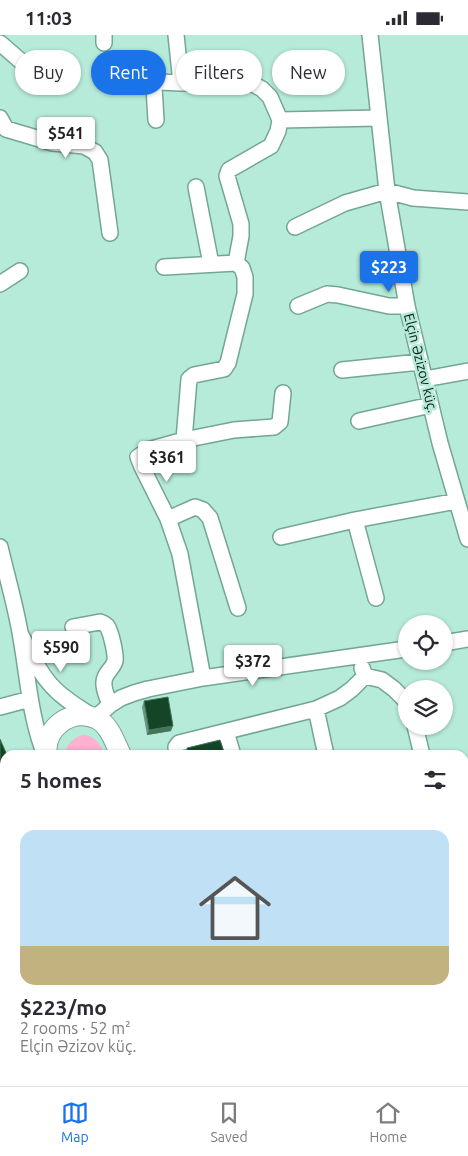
<!DOCTYPE html>
<meta charset="utf-8">
<style>
:root{--surface:#fff;--page:#f2f2f3;--text:#2b2b33;--muted:#7c7c81;--line:#e1e1e2;--accent:#1a73e8}
body{margin:0;font-family:Ubuntu,sans-serif;background:var(--page);color:var(--text);height:100vh;display:flex;flex-direction:column;font-size:19px;white-space:nowrap}
*{box-sizing:border-box;margin:0}
p{font-size:16px;color:var(--muted)}
.icon{flex:none;width:28px;height:28px;fill:none;stroke:currentColor;stroke-width:2;stroke-linecap:round;stroke-linejoin:round}
.map{position:relative;flex:1;overflow:hidden}
.drawer{position:absolute;left:0px;top:715px;width:469px;height:336px;display:flex;flex-direction:column;background:var(--surface);border-radius:15px 15px 0 0;box-shadow:0 1px 4px #0004}
.drawer>*{flex:none}
.top-card{position:absolute;left:15px;top:15px;width:439px;height:45px;display:flex;gap:10px}
.fabs{position:absolute;left:398px;top:580px;display:grid;gap:10px}
.fabs a{display:grid;place-items:center;width:55px;height:55px;border-radius:50%;background:var(--surface);box-shadow:0 1px 4px #0004;font-size:25px}
.price{position:absolute;translate:-50% -42px;padding:0 11px;border-radius:5px;background:#fff;color:#222;font-size:16px;line-height:32px;filter:drop-shadow(0 1px 2px #0008)}
.price::after{content:'';position:absolute;left:50%;top:30px;width:15px;height:11px;margin-left:-8px;background:inherit;clip-path:polygon(0 0,100% 0,50% 100%)}
.price.active{background:var(--accent);color:#fff}
ul{padding:0;list-style:none}
li{display:grid;align-content:center;gap:10px;height:265px;padding:0 20px}
li span{display:grid;place-items:center;height:155px;border-radius:15px;color:#555}
li>.icon{margin-inline-start:auto}
span .icon{width:90px;height:90px;fill:#fffc;stroke-width:1}
li b{font-size:21px}
h2{display:flex;justify-content:space-between;align-items:center;height:60px;padding:0 20px;font-size:21px}
.pill{padding:0 18px;border-radius:22px;background:var(--surface);box-shadow:0 1px 4px #0004;font-size:18px;line-height:45px}
.pill.active{background:var(--accent);color:#fff}
.status{display:flex;justify-content:space-between;align-items:center;height:35px;padding:0 25px;background:var(--surface);direction:ltr}
.status svg{height:14px;fill:currentColor}
.tab-bar{display:flex;justify-content:space-around;align-items:center;height:70px;border-top:1px solid var(--line);background:var(--surface);font-size:14px;color:var(--muted)}
.tab-bar a{display:grid;justify-items:center;gap:2px}
.tab-bar .active{color:var(--accent)}
.map>svg:first-child{display:block}
</style>
<div class="status"><b>11:03</b><svg viewBox="0 0 49 12"><path d="M0 12V9h3v3zM5 12V6h3v6zM10 12V3h3v9zM15 12V0h3v12zM26 1h20v11H26zM47 4h2v5h-2z"/></svg></div>
<div class="map">
<svg width="468" height="1051" viewBox="0 0 468 1051">
<rect width="100%" height="100%" fill="#b6ead9"/>
<path fill="#fcb1d0" d="M82,700C95,700 100,709 105,720H65C66,709 72,704 82,700Z"/>
<g fill="none" stroke-linecap="round" stroke-linejoin="round">
<defs>
<path id="minor" d="M104,0V8
M370,0L387,156L407,271L440,408L468,504
M0,8L23,28
M181,48L253,49L262,54L270,62L280,85L278,96L271,111L229,135L227,141L241,189V201L236,228
M0,83L6,94L53,108L84,111L95,117L100,125L110,198
M156,85L154,52L155,48L159,47L181,48L176,0
M280,85L379,83
M196,152L211,229
M295,192L345,168L387,156L413,163L468,167
M164,232L236,228L242,233L245,242V259L228,328L224,334L194,340L189,344L184,405
M0,249L20,236
M298,271L327,259L338,260L389,271H407
M342,335L420,327
M425,344L468,336
M359,386L431,370
M168,484L195,472L203,475L210,483L238,573
M355,485L376,563
M281,502L355,485L457,466
M0,512C7,542 16,572 21,603C28,642 30,683 45,720
M73,592L100,587C104,589 104,588 107,591C111,597 116,619 115,626C113,634 104,638 104,647C103,655 108,663 110,670
M21,600C30,617 38,636 51,650C63,664 80,673 95,683L110,670L121,663L134,658L148,654L203,643L406,614
M444,608L468,604
M362,633L365,641L382,645L394,654L406,666
M203,643L180,519L168,484L142,432L138,422L148,415L184,405L234,395L274,392L280,387L283,358
M0,672L30,664
M316,674L326,720
M415,691L422,720
M226,697L233,720
M177,720L176,712L179,708L316,674L340,663L352,654L365,641
M464,747L468,746
M0,786L5,795
M464,921L468,920
M0,969H5
M464,980L468,979
M58,1046L59,1051"/>
<path id="major" d="M47,720C43,694 70,673 95,683C109,688 115,708 121,720
M165,1046V1051
M325,1046L329,1051"/>
</defs>
<use href="#minor" stroke="#74a697" stroke-width="18"/>
<use href="#major" stroke="#74a697" stroke-width="22"/>
<use href="#minor" stroke="#fff" stroke-width="15"/>
<use href="#major" stroke="#fff" stroke-width="20"/>
</g>
<path fill="#669880" d="M144,666L171,696L147,700L142,672Z
M109,1046H143L144,1051H107Z"/>
<path fill="#45765c" d="M173,691L171,696L147,700L149,695Z
M5,756V758L0,761V759Z
M0,955H5V960H0Z"/>
<path fill="#154527" stroke="#45765c" d="M168,662L173,691L149,695L144,666Z
M0,704L7,720H5V756L0,759Z
M220,705L225,720H187V713Z
M5,845V955H0V848Z
M110,1046H143L144,1051H111Z
M193,1049H290V1051H193Z"/>
<g text-anchor="middle" dominant-baseline="central" stroke-width="5" stroke-linejoin="round" paint-order="stroke">
<g font-size="14" fill="#0b1f19" stroke="#b6ead9">
<text transform="translate(421 328) rotate(76)">Elçin Əzizov küç.</text>
</g>
</g>
</svg>
<div class="fabs">
<a><svg class="icon" aria-label="locate" viewBox="0 0 24 24"><circle cx="12" cy="12" r="6"/><path d="M12 2v4M12 18v4M2 12h4M18 12h4"/></svg></a>
<a><svg class="icon" aria-label="layers" viewBox="0 0 24 24"><path d="M12 4l9 5-9 5-9-5zM3 14l9 5 9-5"/></svg></a>
</div>
<b class="price" style="left:66px;top:124px">$541</b>
<b class="price active" style="left:389px;top:258px">$223</b>
<b class="price" style="left:167px;top:448px">$361</b>
<b class="price" style="left:61px;top:638px">$590</b>
<b class="price" style="left:253px;top:652px">$372</b>
<div class="top-card">
<a class="pill">Buy</a>
<a class="pill active">Rent</a>
<a class="pill">Filters</a>
<a class="pill">New</a>
</div>
<section class="drawer">
<h2>5 homes<svg class="icon" aria-label="filters" viewBox="0 0 24 24"><path d="M4 7h16M4 17h16"/><circle cx="9" cy="7" r="2"/><circle cx="15" cy="17" r="2"/></svg></h2>
<ul>
<li><span style="background:linear-gradient(#bfe0f5 75%,#c2b280 0)"><svg class="icon" aria-label="home" viewBox="0 0 24 24"><path d="M3 11l9-7 9 7M6 9v11h12V9"/></svg></span><div><b>$223/mo</b><p>2 rooms · 52 m²</p><p>Elçin Əzizov küç.</p></div></li>
</ul>
</section>
</div>
<nav class="tab-bar">
<a class="active"><svg class="icon" aria-label="map" viewBox="0 0 24 24"><path d="M3 6l6-2 6 2 6-2v14l-6 2-6-2-6 2zM9 4v14M15 6v14"/></svg>Map</a>
<a><svg class="icon" aria-label="saved" viewBox="0 0 24 24"><path d="M7 4h10v16l-5-4-5 4z"/></svg>Saved</a>
<a><svg class="icon" aria-label="home" viewBox="0 0 24 24"><path d="M3 11l9-7 9 7M6 9v11h12V9"/></svg>Home</a>
</nav>
